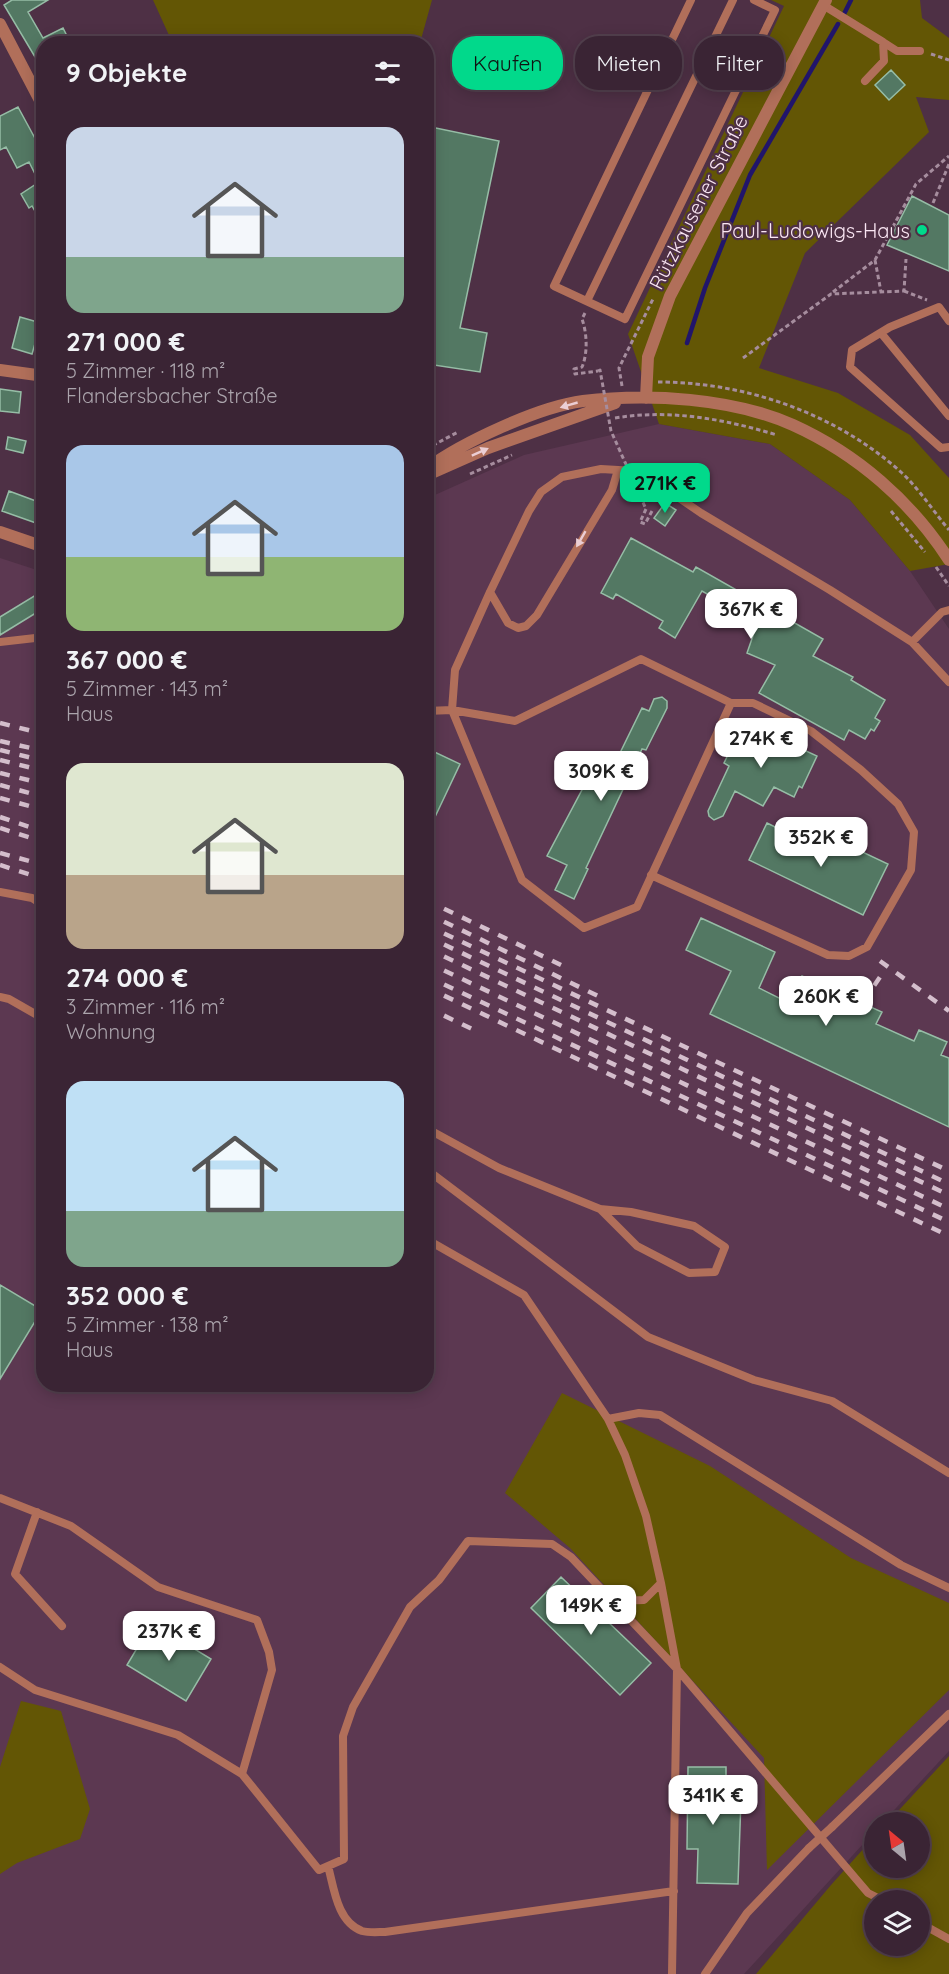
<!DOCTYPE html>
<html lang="de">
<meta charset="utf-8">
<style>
:root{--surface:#3a2434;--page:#453040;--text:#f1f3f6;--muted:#aba4ac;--line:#54414f;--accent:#01d98b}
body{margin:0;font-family:Quicksand,sans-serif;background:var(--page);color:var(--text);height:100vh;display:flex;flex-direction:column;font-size:22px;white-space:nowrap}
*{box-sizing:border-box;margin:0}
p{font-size:20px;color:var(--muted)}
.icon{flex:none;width:33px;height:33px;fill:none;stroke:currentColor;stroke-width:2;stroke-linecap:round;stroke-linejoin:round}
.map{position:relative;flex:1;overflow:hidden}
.panel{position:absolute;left:36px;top:36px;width:398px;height:1356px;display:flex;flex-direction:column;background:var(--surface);border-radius:24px;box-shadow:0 3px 15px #0003,0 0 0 2px var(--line)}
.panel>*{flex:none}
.top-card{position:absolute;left:452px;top:36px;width:406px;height:54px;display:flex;gap:12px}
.needle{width:39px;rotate:331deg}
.buttons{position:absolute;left:864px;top:1812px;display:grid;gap:12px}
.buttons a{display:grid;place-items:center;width:66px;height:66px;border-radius:50%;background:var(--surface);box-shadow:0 3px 15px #0003,0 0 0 2px var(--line);font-size:30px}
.price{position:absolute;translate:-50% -51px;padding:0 14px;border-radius:12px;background:#fff;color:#222;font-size:20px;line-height:39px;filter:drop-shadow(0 2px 3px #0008)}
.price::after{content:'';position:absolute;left:50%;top:36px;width:18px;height:14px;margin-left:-9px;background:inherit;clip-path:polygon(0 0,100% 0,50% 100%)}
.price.selected{background:var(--accent);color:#111}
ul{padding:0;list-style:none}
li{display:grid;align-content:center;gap:12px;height:318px;padding:0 30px}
li span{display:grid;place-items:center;height:186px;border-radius:18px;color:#555}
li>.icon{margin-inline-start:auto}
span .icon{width:108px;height:108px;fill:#fffc;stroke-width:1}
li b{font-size:26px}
h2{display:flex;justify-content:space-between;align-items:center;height:72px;padding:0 30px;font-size:26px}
.pill{padding:0 21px;border-radius:24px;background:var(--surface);box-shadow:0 3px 15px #0003,0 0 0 2px var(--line);font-size:21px;line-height:54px}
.pill.selected{background:var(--accent);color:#111}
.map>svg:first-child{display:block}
</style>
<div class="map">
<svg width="949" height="1974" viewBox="0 0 949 1974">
<rect width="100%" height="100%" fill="#4e3045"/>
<path fill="#5c3851" d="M659,424L770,444L850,500L910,571L949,629V1751L883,1822H874V1832L744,1974H0V558L43,572L44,1384H426V499L524,455Z"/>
<path fill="#635605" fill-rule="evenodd" d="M153,0H432L420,43L173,44Z
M771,0H920L922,18L949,38V100L916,97L929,132L805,253L759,368L838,393L910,435L949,478V564L910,571L850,500L770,444L659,424L628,334L784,6Z
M562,1393L710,1466L851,1558L949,1603V1690L767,1870L764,1758L570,1548L505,1493Z
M21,1701L61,1711L90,1809L80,1839L17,1863L0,1874V1767Z
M949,1756V1974H756L831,1885L874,1837V1868H920V1822H888ZM874,1900H920V1946H874Z"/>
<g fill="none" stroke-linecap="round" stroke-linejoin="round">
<path stroke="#21156b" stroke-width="4.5" d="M844,14L851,0
M687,343L705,288L750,175L838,24"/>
</g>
<path fill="#537863" stroke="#96bda6" stroke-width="1.5" d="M12,0H48L28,12L43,38L63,28L71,44H44V72L4,5Z
M891,70L905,85L889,100L875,85Z
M18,107L44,155V227L32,206L29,208L21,194L39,182L29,162L17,168L6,147L0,150V116Z
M426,126L499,141L460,328L487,333L480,372L434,365L426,370Z
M912,196L949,215V271L887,245Z
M20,317L41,323L32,354L12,348Z
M0,389L21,392L19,413L0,411Z
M8,437L26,441L23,453L6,449Z
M9,491L44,504L36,523L2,511Z
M665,503L676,510L665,526L654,518Z
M631,538L693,572L696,567L823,639L813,656L853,677L851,680L885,700L875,718L880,721L874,731L871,729L865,739L849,730L844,740L759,693L775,665L747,653L756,627L741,619L743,614L702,591L675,638L659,628L663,621L616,594L613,599L601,593Z
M44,590V608L0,635V617Z
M662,697L667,701V708L646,750L642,749L586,868L588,869L574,899L555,890L567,865L547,856L601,754L616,761L642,708L649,711L654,699Z
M744,722L817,756L802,788L799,786L794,797L774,787L763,806L735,791L723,816L714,820L709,816L708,811L729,766L724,763Z
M426,748L460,764L426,836Z
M767,823L828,853L835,839L888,864L863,915L749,860Z
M701,918L775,952L759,988L789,1003L802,976L882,1012L876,1024L914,1041L919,1030L947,1042L941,1055L949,1058V1127L710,1014L731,971L686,950Z
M0,1285L42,1310L0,1379Z
M561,1577L651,1663L620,1695L531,1608Z
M152,1623L211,1659L186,1701L127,1665Z
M688,1767H726V1799H741L738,1884L697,1883L698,1849H687Z"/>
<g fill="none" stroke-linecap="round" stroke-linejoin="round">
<path stroke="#a68d9e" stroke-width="3" stroke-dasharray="4.5 3" stroke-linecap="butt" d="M931,54L949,60
M933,203L949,164
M875,260L881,292
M904,291L927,300
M833,292L875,260L916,184L949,156
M585,313L582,319C587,333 588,353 582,367L574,369L575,374L598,371
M743,358L831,294L904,291L906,259
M658,382C746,382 837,414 902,473C920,490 934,512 949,530
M622,386L619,368L653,299
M615,418C670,409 724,419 777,435
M426,449L458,432
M470,474L512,455
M646,509L640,522L645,524L652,511
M891,511L925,552
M936,567L949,586"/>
<path stroke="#b16f5a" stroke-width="8" d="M691,0L554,286L625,319L775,10L754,0
M823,5L883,42L884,61L865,81
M883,42L897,51H920
M587,301L733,0
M949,321L939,307L890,327L852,350L850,367L941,448L949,447
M881,333L949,416
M490,592L508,623L518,628L526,626L537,615L612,490L618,470
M0,642L44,637
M912,642L942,612L949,610
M426,711L452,710L515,721L641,659L731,703L637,907L584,928L522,880L452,710L455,670L490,592L529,511L541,492L562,477L601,469L618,470L634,471L650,478L701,513L830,590L912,642L949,682
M651,875L828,955L849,956L867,947L911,870L914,832L898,804L861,770L811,731L753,703H731
M0,892L32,898L44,906
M0,997L9,999L44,1019
M426,1128L499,1168L600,1209L631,1212L694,1226L725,1247L715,1272L689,1273L637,1246L600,1209
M426,1169L648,1337L754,1380L832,1401L949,1473
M426,1239L524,1295L608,1419L625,1455L646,1516L661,1583L644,1600L612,1601
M608,1419L639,1413L660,1415L901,1565L949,1588
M0,1498L71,1526L158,1587L257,1620L269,1652L272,1670L242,1774
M37,1512L15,1574L62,1626
M661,1583L677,1669L672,1974
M0,1667L35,1690L178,1735L242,1774L319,1870L344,1859L343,1736L353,1707L410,1607L439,1580L468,1541L552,1544L571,1557L677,1669L868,1893L882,1900
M832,1827L949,1714
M328,1866C334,1888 337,1922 362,1931C369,1933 378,1932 385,1932L674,1891
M920,1923L949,1939
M705,1974L747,1913L809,1848"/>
<path stroke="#b16f5a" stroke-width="12" d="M0,24L44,108
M0,370L44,376"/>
<path stroke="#b16f5a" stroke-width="12" d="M646,398L648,357L670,296L826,0
M426,469C463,442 538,407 583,401C648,393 733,398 793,425C857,454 911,501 949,560
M427,475L488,448L615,403
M0,532L44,547"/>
<path stroke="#d4becc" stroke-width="4.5" stroke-dasharray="10 10" stroke-linecap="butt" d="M0,723L44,734
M0,741L44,751
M0,750L44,761
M0,760L44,771
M0,773L44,784
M0,785L44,797
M0,798L44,810
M0,817L44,832
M0,828L44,842
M0,853L44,865
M0,865L44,879
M426,900L561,965
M426,913L598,996
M426,925L949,1171
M426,936L949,1184
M426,948L949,1195
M880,961L949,1011
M426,962L949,1209
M426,976L949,1222
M426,987L949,1236
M863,1002L882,974
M426,1007L472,1029"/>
<path stroke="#a68d9e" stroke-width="3" stroke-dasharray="4.5 3" stroke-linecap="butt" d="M598,371L600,370L611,431L646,509"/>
<path stroke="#b16f5a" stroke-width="8" d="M809,1848L832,1827"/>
</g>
<defs><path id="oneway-solid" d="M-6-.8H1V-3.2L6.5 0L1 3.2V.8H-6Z" transform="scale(1.5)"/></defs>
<g fill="#ebced4">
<use href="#oneway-solid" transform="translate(569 405) rotate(164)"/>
<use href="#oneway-solid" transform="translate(480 452) rotate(-24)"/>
<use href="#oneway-solid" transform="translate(581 539) rotate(120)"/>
</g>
<circle fill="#01d98b" stroke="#4e3045" stroke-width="2" cx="922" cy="230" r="6"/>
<g text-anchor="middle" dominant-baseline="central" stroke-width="4.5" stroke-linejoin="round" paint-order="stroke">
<g font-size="20" fill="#fae6f3" stroke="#4e3045">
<text transform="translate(698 202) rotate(-63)">Rützkausener Straße</text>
</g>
<g font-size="20" fill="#fae6f3" stroke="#4e3045" text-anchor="end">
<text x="910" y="230">Paul-Ludowigs-Haus</text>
</g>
</g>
</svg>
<div class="buttons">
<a><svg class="needle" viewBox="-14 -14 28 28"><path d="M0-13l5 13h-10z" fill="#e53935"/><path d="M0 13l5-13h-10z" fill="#aba4ac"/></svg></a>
<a><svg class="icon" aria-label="layers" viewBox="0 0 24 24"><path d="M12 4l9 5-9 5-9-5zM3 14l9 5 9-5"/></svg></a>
</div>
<b class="price selected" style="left:665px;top:514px">271K €</b>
<b class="price" style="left:751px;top:640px">367K €</b>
<b class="price" style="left:761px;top:769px">274K €</b>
<b class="price" style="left:601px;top:802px">309K €</b>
<b class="price" style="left:821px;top:868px">352K €</b>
<b class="price" style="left:826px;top:1027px">260K €</b>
<b class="price" style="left:591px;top:1636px">149K €</b>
<b class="price" style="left:169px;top:1662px">237K €</b>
<b class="price" style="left:713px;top:1826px">341K €</b>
<div class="top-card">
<a class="pill selected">Kaufen</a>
<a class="pill">Mieten</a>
<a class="pill">Filter</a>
</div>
<section class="panel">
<h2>9 Objekte<svg class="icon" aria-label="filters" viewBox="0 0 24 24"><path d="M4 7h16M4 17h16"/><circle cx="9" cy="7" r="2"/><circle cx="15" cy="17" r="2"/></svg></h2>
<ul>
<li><span style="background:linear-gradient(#c9d6e8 70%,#7fa58c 0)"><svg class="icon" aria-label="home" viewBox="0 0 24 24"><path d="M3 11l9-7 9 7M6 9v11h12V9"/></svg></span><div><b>271 000 €</b><p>5 Zimmer · 118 m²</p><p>Flandersbacher Straße</p></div></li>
<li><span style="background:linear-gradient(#a9c7e8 60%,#8fb573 0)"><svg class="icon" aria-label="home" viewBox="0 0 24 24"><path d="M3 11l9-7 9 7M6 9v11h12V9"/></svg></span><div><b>367 000 €</b><p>5 Zimmer · 143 m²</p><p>Haus</p></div></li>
<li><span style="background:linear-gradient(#dfe7d0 60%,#b9a48a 0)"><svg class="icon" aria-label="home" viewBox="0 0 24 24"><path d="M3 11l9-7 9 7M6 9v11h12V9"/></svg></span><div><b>274 000 €</b><p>3 Zimmer · 116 m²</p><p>Wohnung</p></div></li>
<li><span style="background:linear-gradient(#bfe0f5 70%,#7fa58c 0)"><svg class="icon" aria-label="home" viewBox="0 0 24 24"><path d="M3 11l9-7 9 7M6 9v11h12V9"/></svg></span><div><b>352 000 €</b><p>5 Zimmer · 138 m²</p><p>Haus</p></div></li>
</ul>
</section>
</div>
